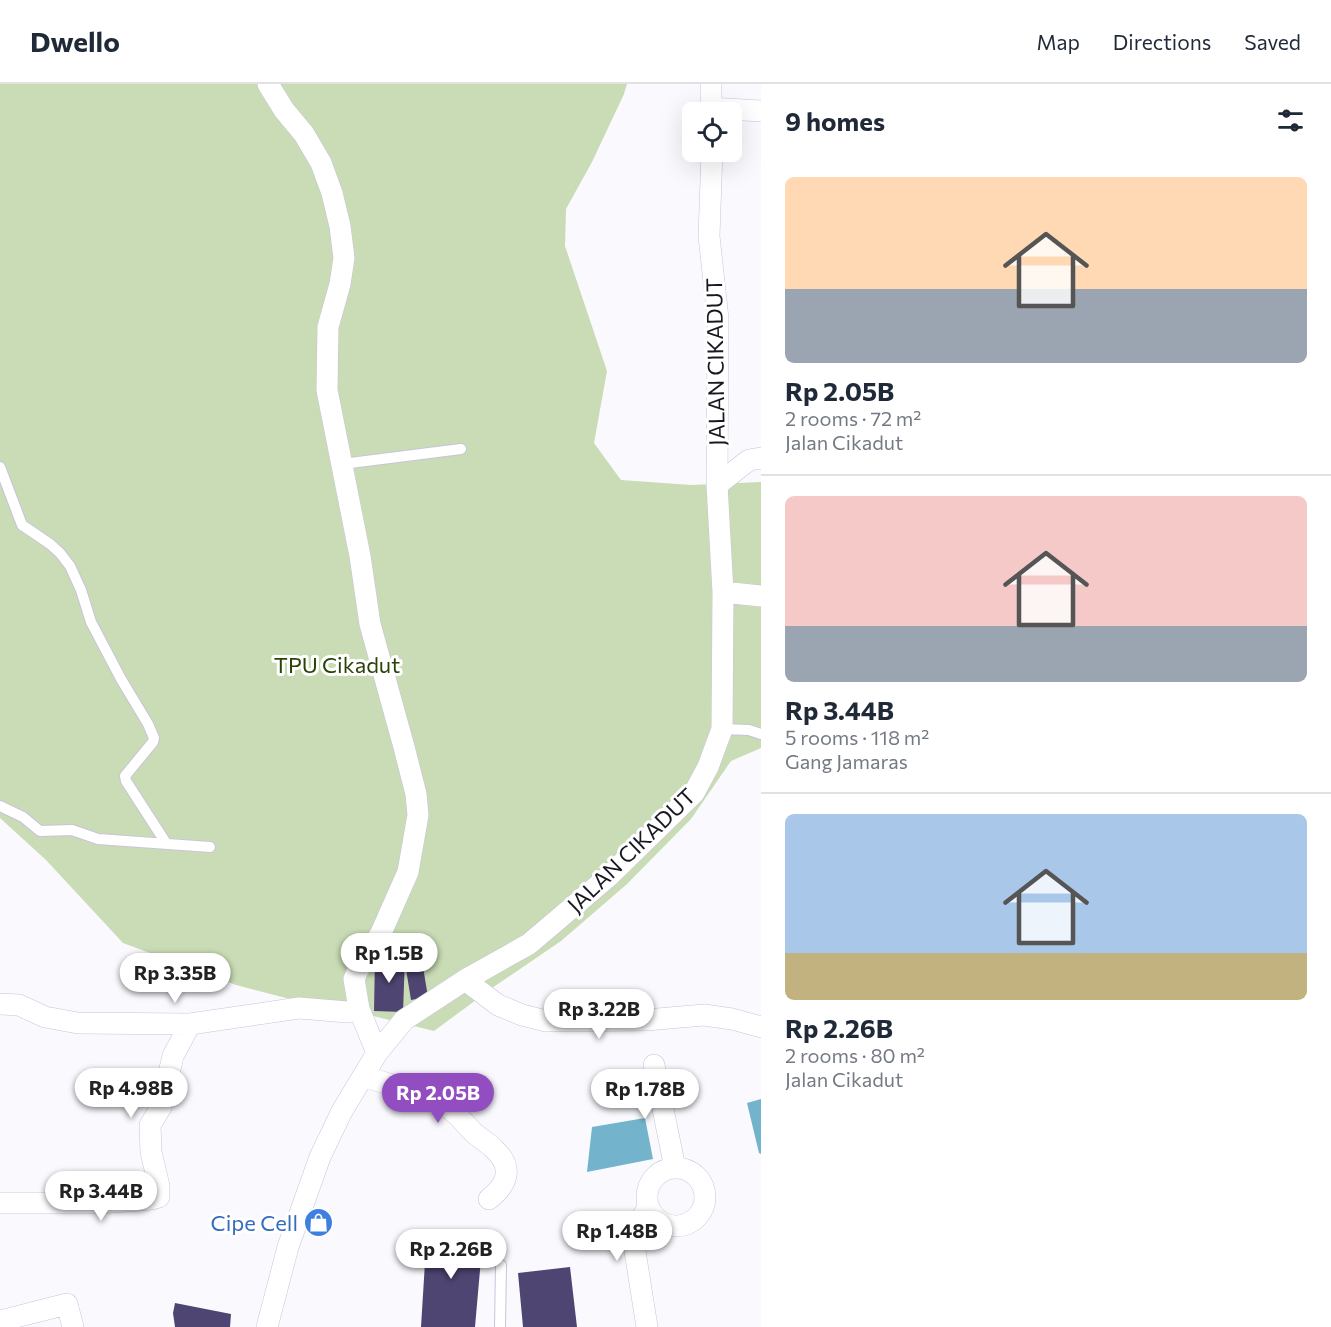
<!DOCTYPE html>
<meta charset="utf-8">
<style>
:root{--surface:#fff;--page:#f2f2f3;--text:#1f2937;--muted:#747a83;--line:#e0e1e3;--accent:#924dc1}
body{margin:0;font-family:Commissioner,sans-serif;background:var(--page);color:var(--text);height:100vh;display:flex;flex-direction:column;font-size:22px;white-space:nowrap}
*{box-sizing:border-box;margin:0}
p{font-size:20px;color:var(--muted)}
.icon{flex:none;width:33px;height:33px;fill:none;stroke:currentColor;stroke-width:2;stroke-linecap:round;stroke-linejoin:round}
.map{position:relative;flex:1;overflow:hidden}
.panel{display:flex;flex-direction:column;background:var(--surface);width:570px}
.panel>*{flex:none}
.buttons{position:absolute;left:682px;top:18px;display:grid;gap:12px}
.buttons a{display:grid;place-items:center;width:60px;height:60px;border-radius:9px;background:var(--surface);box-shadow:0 6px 24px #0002;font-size:30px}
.price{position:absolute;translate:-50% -51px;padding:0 14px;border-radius:21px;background:#fff;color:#222;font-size:20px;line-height:39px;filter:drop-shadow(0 2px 3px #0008)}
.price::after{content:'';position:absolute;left:50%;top:36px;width:18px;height:14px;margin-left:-9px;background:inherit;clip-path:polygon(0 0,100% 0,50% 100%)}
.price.on{background:var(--accent);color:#fff}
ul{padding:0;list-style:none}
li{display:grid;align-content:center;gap:12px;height:318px;padding:0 24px}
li+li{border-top:2px solid var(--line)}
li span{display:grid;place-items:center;height:186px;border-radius:9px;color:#555}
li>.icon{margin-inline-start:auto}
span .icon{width:108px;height:108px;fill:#fffc;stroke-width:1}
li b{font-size:26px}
h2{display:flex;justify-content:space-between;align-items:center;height:72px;padding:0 24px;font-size:26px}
header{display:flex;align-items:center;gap:36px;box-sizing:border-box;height:84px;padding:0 30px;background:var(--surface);border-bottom:2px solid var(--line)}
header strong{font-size:28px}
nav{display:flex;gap:33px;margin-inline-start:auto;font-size:21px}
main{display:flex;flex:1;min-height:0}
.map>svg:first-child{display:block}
</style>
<header>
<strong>Dwello</strong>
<nav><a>Map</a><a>Directions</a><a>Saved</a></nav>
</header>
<main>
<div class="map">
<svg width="761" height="1243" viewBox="0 0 761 1243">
<rect width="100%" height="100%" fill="#faf9fe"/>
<path fill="#c9dcb5" d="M0,0H627L624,10L592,78L566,125L565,162L607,287L594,359L621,396L691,401L761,398V664L731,677L691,735L627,800L561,857L495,902L434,947L361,929L309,920L236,901L123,859L46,776L0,734Z"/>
<path fill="#73b4cc" d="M761,1015V1070L759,1069L747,1019Z
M645,1034L653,1075L587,1088L592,1043Z"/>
<path fill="#4f4572" d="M391,858H402V870L391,869Z
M407,866L424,867V880L406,879Z
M375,872L405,873L403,928L374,927Z
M423,883L428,913L411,916L406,885Z
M427,1146L483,1152L475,1243H421Z
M570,1183L577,1243H523L518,1189Z
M175,1219L231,1230L230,1243H175L173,1229Z"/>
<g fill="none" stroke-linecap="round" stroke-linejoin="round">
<defs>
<path id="service" d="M342,380L461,365
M0,383L22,441L50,460L60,469L70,482L81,506L91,538L121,595L148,640L154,654L153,658L125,692L126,697L166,759
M722,645L749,646L761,650
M0,722L23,733L40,747L72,746L98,755L210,763
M500,1243L501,1181"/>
<path id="minor" d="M268,0L284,26L304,50L321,79L332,109L340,142L344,174L340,200L328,243L327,306L360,472L370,540L404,663L416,710L418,731L408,788L381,849L358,886L354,895L359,925L377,969
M711,0V28
M710,24L761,27
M717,401L749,376L761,374
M723,508L761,512
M465,896L498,921L522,931L546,937L646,936L704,931L732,935L761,943
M0,920L19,921L45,933L78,939L190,940L299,924L347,928L359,925
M654,981L675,1084
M364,992C389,1001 416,1007 439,1018C455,1026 462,1037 473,1048C480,1055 489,1059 495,1066C514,1084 507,1101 489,1115
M647 1113a29 29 0 1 1 58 0a29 29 0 1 1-58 0Z
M0,1119H100L152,1115L159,1113V1102L151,1068L150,1041L161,1023L173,972L190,940
M0,1237L67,1220L73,1243
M267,1243L288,1163L320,1073L342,1027L377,969L404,936L465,896L529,860L609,792L694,709L708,683L722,645L723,508L717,401L718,235L709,152L712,68
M647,1243L634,1161L638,1141L648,1123"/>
</defs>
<use href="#service" stroke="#c8c4dc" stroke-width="12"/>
<use href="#minor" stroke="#c8c4dc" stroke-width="22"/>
<use href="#service" stroke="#fff" stroke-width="10"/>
<use href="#minor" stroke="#fff" stroke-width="21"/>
</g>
<defs>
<symbol id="shop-disc" viewBox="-11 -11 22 22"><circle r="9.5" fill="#3f7fe0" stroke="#fff"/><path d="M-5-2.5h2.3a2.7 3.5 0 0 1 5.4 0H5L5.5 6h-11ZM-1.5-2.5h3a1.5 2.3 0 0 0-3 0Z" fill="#fff"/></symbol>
</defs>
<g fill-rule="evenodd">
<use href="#shop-disc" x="302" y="1122" width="33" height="33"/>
</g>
<g text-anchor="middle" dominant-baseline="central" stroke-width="6" stroke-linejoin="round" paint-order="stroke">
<g font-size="22" fill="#191720" stroke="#fff">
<text transform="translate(715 278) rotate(-91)">JALAN CIKADUT</text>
<text transform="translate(631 766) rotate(-44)">JALAN CIKADUT</text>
</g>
<g font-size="22" fill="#2c4209" stroke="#fff">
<text x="337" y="580">TPU Cikadut</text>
</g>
<g font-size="22" fill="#366cbe" stroke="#fff" text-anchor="end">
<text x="298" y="1138">Cipe Cell</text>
</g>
</g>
</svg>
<div class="buttons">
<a><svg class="icon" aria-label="locate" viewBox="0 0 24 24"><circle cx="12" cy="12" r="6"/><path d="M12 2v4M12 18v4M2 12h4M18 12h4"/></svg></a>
</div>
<b class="price" style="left:389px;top:900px">Rp 1.5B</b>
<b class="price" style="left:175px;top:920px">Rp 3.35B</b>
<b class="price" style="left:599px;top:956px">Rp 3.22B</b>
<b class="price" style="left:131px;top:1035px">Rp 4.98B</b>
<b class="price" style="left:645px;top:1036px">Rp 1.78B</b>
<b class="price on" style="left:438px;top:1040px">Rp 2.05B</b>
<b class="price" style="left:101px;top:1138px">Rp 3.44B</b>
<b class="price" style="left:617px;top:1178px">Rp 1.48B</b>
<b class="price" style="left:451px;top:1196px">Rp 2.26B</b>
</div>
<section class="panel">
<h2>9 homes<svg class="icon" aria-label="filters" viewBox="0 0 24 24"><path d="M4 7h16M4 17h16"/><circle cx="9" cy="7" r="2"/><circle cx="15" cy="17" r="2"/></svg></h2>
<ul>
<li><span style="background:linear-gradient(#ffd9b3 60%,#9aa5b1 0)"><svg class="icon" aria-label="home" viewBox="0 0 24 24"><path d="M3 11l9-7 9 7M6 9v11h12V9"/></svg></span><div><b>Rp 2.05B</b><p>2 rooms · 72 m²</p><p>Jalan Cikadut</p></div></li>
<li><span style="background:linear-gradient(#f6c9c9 70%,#9aa5b1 0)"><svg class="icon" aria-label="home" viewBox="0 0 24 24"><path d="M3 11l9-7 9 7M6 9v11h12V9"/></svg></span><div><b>Rp 3.44B</b><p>5 rooms · 118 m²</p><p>Gang Jamaras</p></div></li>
<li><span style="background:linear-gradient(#a9c7e8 75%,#c2b280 0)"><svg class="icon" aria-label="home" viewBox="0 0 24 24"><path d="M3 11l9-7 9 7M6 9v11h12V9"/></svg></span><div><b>Rp 2.26B</b><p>2 rooms · 80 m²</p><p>Jalan Cikadut</p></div></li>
</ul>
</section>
</main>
